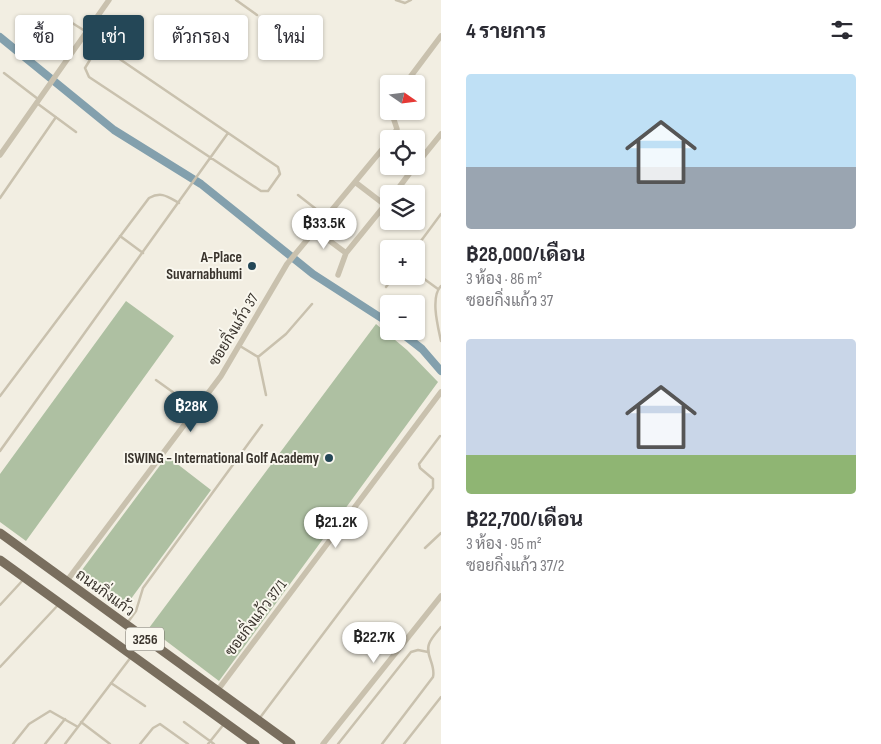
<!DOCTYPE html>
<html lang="th">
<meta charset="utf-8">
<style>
:root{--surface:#fff;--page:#f2f2f3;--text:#2b2b33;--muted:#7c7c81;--accent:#244757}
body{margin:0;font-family:"Sofia Sans Condensed",Sarabun,sans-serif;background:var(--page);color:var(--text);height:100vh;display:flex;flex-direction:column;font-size:19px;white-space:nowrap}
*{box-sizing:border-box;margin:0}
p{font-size:16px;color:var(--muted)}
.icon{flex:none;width:28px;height:28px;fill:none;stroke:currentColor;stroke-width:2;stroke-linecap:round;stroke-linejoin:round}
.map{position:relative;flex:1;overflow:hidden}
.drawer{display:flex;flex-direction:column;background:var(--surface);width:440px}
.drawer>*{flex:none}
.guide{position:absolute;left:15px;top:15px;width:350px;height:45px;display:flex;gap:10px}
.needle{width:32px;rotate:104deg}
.fabs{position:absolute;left:380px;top:75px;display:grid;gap:10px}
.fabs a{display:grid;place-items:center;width:45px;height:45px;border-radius:5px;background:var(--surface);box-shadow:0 1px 4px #0004;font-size:25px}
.price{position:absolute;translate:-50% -42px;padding:0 11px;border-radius:18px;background:#fff;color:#222;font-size:16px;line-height:32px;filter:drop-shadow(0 1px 2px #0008)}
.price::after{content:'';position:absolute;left:50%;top:30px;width:15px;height:11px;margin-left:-8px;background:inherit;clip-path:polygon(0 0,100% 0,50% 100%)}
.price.selected{background:var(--accent);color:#fff}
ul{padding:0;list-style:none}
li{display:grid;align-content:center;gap:10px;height:265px;padding:0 25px}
li span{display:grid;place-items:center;height:155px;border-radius:5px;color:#555}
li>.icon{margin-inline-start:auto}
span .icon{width:90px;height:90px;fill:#fffc;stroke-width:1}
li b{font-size:21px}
h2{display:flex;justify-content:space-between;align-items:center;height:60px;padding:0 25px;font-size:21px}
.tag{padding:0 18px;border-radius:5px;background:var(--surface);box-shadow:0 1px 4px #0004;font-size:18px;line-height:45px}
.tag.selected{background:var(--accent);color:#fff}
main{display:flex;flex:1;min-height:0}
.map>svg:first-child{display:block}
</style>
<main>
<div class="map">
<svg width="441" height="744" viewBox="0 0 441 744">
<rect width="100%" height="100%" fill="#f2eee2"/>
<path fill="#aec0a2" d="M126,301L174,336L26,541L0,522V474Z
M376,324L407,350L438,382L219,681L149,628Z
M167,456L211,490L122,611L76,578Z"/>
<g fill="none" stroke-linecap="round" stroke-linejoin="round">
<path stroke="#83a0ad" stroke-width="8" d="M0,37L114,130L201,184L313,274L389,323
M399,331L422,349L441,371"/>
<path stroke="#c9c1ae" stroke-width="2.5" d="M236,0L257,15
M396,0L405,3L411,0
M86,36L99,45
M99,45L278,167L280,174L268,191H261L89,77L85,68Z
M44,51L69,21L85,31
M4,73L38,99
M38,104L76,132
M298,195L325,216
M0,198L56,117
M120,236L143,253
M415,249L441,214
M416,273L438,289
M441,286C430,297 438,327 441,341
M386,287L394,276
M240,346L258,357L266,395
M258,357L286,334L312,304
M156,380L195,408
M0,396L149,198C162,191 168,197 179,203
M0,451L228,133
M425,548L441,533
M0,605L23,580
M128,622L136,611L143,588L262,425
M0,667L59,604
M111,683L145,706
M259,719L433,488V479L420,468L419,464L440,436
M81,722L110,744
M184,722L214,744
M13,744L29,724L50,711L78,727
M45,744L65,719
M65,744L131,657
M140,744L153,728L160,724L188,744
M208,744L224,724
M338,744L411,652L418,650L428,652
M382,744L433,677C436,665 425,655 429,644C431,638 437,632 441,627
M404,744L441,697"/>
<path stroke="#c9c1ae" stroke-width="5.5" d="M405,84L441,36
M391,139L397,129L391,111
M0,155L109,0
M416,165L441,134
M355,182L389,208
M394,194L415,166
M315,230L346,253
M338,275L346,253L389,200
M66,582L221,376L287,264L389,141
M217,691L441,392
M323,744L441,596"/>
<path stroke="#796e5e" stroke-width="9" d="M0,533L291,744
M0,560L255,744"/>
</g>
<g fill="#244757" stroke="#f9f7ee" stroke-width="2">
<circle cx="252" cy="266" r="5"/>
<circle cx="329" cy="458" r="5"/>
</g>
<g text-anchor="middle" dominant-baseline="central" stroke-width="4" stroke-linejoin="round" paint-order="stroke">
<rect fill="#f9f7ee" stroke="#736e66" stroke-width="1" x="126" y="627.5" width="38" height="23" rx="4"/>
<g font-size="14" font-weight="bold" fill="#39332c">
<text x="145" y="639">3256</text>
</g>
<g font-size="15" font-weight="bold" fill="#39332c" stroke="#f9f7ee" text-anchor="end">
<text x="242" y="257">A-Place<tspan x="242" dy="17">Suvarnabhumi</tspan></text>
<text x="319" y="458">ISWING - International Golf Academy</text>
</g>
<g font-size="15" fill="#39332c" stroke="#f9f7ee">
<text transform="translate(234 330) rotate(-59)">ซอยกิ่งแก้ว 37</text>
<text transform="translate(105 593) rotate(36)">ถนนกิ่งแก้ว</text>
<text transform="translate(256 618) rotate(-53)">ซอยกิ่งแก้ว 37/1</text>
</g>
</g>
</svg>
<div class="fabs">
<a><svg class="needle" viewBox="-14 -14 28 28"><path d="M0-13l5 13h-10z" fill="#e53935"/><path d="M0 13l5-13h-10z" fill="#7c7c81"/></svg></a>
<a><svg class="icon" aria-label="locate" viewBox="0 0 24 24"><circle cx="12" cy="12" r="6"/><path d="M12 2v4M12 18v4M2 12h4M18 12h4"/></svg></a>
<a><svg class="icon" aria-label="layers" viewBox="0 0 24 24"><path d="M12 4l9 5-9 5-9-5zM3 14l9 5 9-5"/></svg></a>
<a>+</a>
<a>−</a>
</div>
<b class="price" style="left:324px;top:250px">฿33.5K</b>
<b class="price selected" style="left:191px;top:433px">฿28K</b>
<b class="price" style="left:336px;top:549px">฿21.2K</b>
<b class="price" style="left:374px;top:664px">฿22.7K</b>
<div class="guide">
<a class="tag">ซื้อ</a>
<a class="tag selected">เช่า</a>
<a class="tag">ตัวกรอง</a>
<a class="tag">ใหม่</a>
</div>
</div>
<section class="drawer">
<h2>4 รายการ<svg class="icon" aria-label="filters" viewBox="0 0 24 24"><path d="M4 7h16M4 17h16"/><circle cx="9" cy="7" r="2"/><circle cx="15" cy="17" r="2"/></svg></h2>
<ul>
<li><span style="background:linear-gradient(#bfe0f5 60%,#9aa5b1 0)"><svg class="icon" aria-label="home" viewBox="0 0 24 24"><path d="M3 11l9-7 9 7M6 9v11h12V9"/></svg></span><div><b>฿28,000/เดือน</b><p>3 ห้อง · 86 m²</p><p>ซอยกิ่งแก้ว 37</p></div></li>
<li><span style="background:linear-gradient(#c9d6e8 75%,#8fb573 0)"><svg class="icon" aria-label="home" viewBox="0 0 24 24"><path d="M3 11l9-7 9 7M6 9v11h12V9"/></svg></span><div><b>฿22,700/เดือน</b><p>3 ห้อง · 95 m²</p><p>ซอยกิ่งแก้ว 37/2</p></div></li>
</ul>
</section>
</main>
